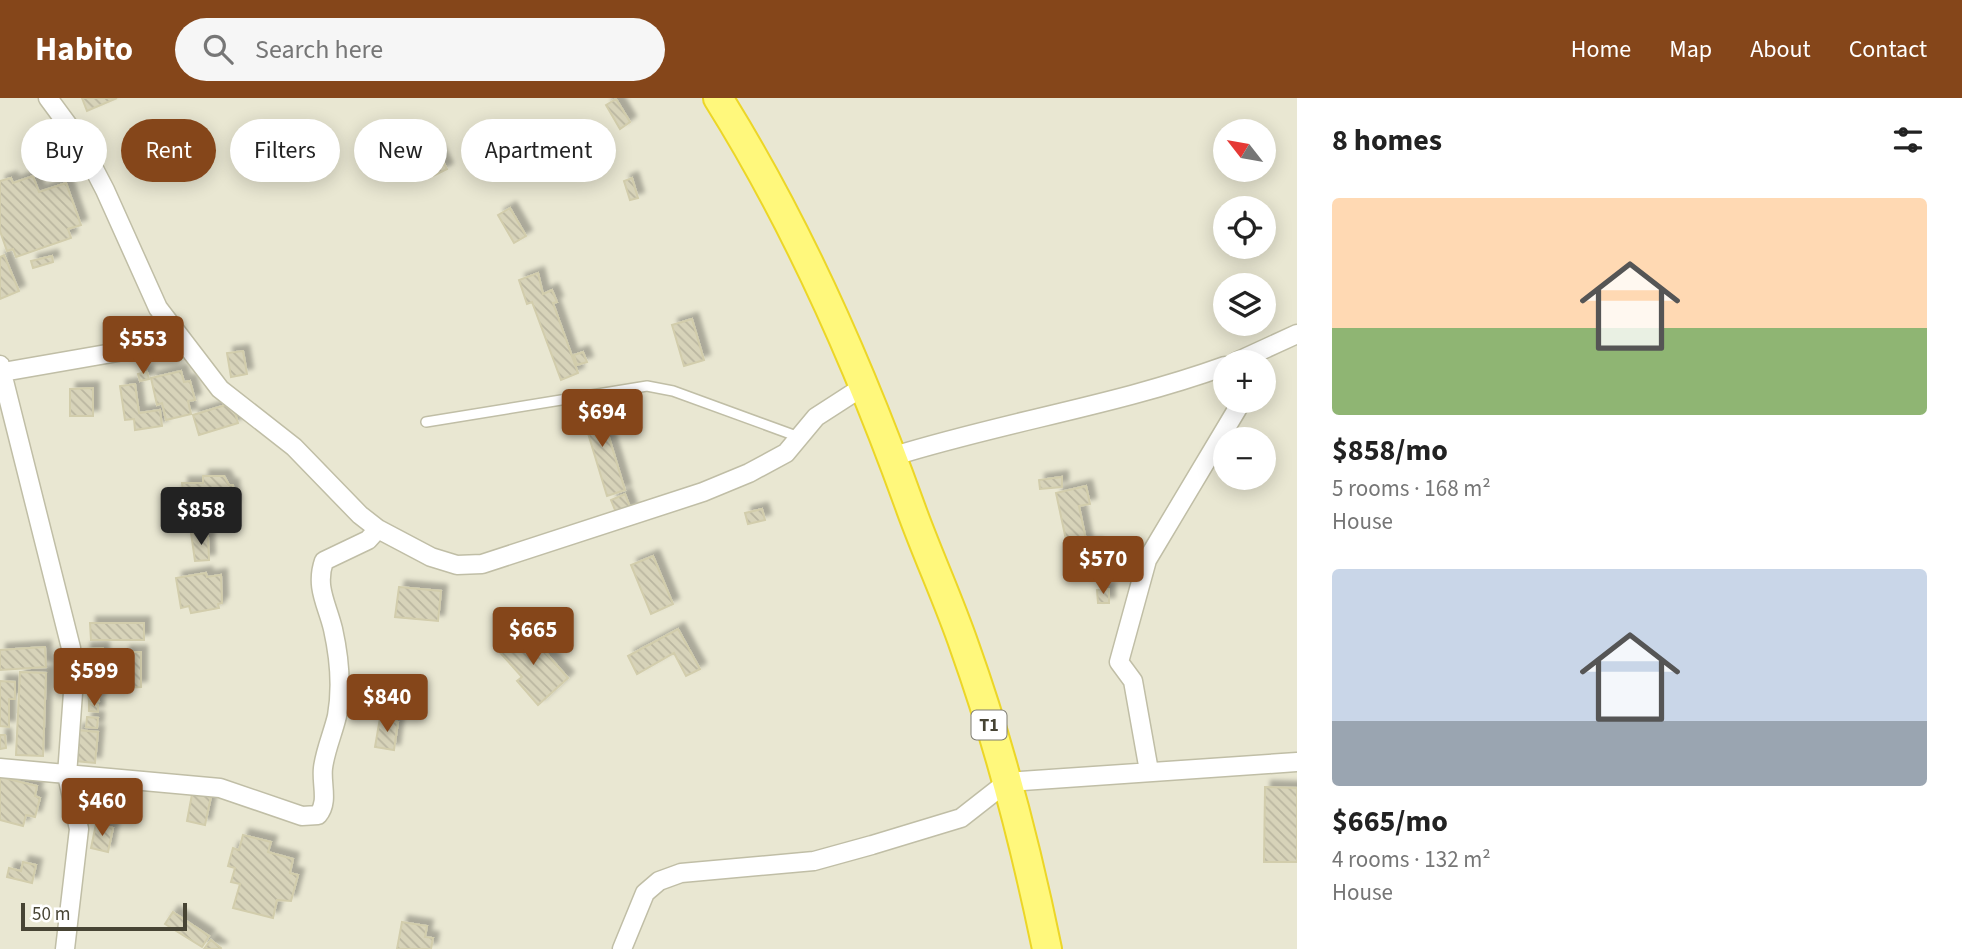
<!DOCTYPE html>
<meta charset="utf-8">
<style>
:root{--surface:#fff;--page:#f6f6f6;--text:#222;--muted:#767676;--accent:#85461a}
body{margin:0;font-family:"Source Sans 3",sans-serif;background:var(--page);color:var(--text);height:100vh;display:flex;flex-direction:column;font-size:26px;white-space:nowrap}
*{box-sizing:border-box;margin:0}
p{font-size:23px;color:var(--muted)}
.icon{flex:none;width:38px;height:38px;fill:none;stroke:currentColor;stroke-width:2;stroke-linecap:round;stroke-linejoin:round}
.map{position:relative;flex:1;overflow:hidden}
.details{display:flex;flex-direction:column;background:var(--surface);width:665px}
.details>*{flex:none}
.guide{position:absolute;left:21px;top:21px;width:665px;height:63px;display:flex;gap:14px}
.needle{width:46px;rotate:301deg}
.controls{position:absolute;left:1213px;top:21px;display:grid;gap:14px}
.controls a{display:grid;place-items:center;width:63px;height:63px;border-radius:50%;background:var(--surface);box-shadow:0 4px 18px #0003;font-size:35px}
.scale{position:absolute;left:21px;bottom:18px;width:166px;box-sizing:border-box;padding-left:7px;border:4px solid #474434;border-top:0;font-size:19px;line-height:24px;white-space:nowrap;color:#474434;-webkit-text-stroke:5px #fff;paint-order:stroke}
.price{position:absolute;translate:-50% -60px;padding:0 16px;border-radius:7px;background:var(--accent);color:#fff;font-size:23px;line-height:46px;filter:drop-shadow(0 2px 4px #0008)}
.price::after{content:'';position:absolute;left:50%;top:42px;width:21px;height:16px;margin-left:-10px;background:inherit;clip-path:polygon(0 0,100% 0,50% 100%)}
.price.current{background:#222;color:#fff}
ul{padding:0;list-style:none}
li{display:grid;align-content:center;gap:14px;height:371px;padding:0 35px}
li span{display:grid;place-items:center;height:217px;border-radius:7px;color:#555}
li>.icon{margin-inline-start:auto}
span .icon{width:126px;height:126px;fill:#fffc;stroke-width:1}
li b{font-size:30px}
h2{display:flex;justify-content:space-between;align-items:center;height:84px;padding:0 35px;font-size:30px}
.pill{padding:0 24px;border-radius:32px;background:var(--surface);box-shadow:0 4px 18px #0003;font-size:24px;line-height:63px}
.pill.current{background:var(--accent);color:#fff}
header{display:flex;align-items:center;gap:42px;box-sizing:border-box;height:98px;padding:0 35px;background:var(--accent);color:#fff}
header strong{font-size:33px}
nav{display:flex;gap:38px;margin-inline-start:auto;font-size:24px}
.search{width:490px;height:63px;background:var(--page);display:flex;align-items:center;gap:18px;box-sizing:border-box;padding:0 24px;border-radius:38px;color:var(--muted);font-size:26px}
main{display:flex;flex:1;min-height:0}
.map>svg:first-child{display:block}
</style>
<header>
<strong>Habito</strong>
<div class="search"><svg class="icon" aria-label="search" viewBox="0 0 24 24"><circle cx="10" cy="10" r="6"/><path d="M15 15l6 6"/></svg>Search here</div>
<nav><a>Home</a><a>Map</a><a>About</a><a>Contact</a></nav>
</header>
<main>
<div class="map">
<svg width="1297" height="851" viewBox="0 0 1297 851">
<defs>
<pattern id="building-back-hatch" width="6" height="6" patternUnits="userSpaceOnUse" patternTransform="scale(1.75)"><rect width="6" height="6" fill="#d7d3b9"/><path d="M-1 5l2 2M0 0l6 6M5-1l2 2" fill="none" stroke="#bab6a0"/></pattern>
<filter id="shadow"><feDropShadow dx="6" dy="-6" stdDeviation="2" flood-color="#0004"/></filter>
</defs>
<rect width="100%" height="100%" fill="#f4f3e5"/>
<path fill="#e9e7d2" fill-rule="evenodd" d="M0,0H1297V851H0ZM1225,33H1264V72H1225ZM1225,110H1264V149H1225ZM1225,187H1264V226H1225ZM1225,264H1264V303H1225ZM1225,341H1264V380H1225Z"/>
<path fill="url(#building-back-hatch)" stroke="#d2cdac" stroke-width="2" filter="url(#shadow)" d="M82,0H117L87,13Z
M616,1L630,24L620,31L606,7Z
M435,48L447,71L433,78L422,55Z
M33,78L39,94L66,85L81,127L68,131L71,140L16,159L13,151L7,153L0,133V83L11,80L13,85Z
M632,80L638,100L630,102L624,83Z
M510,110L526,138L514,145L498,117Z
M4,157L19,193L0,201V159Z
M52,158L53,164L33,170L31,163Z
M538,175L543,196L552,192L557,204L553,205L578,275L561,282L532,204L527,206L519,182Z
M692,221L704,262L684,268L672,227Z
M243,253L247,276L231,279L227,255Z
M583,254L587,264L577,267L574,257Z
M181,273L184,284L190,283L195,302L188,303L191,316L166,322L162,305L157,307L151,280Z
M147,274L149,281L140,283L138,276Z
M135,286L139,315L160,312L162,328L135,332L134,321L125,322L120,288Z
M93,290V318H70V291Z
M598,303L625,392L607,398L580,309Z
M232,305L238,325L199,337L193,317Z
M203,378H224L229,387H233L234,407H224L225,421L186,422V413H178L177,394H183L182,385H203Z
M1062,379V389L1040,391L1039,382Z
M1086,388L1090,406L1079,408L1087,447L1096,446L1100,464L1072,470L1056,395Z
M625,396L631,412L617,417L611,402Z
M762,411L765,422L748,426L745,415Z
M191,435L208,438L209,462L195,463Z
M653,458L673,506L651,516L631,467Z
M206,475L207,479L221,477L222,505L218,506L219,510L191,515L189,508L181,510L176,480Z
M399,489L441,493L438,523L395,519Z
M1109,491V505H1098L1097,492Z
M90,525H144V542H91Z
M678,531L700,571L686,578L674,555L637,576L628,558Z
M527,533L568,580L538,607L517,583L522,579L496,550L510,538L515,544Z
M45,549L46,569L0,572V552Z
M103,550V575H97L98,586L86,587L85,551Z
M124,554H141V589L125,590Z
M20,574L46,575L43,658L16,657Z
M100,579H121V589H100Z
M0,583L15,584V601H9V629L0,628Z
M98,593L99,603L89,604L88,594Z
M89,606L98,607V614L89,613Z
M87,619L98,620L97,630L86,629Z
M380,620L398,624L394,652L375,649Z
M77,632L98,634L95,665L75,663Z
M0,637H5L6,650L0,651Z
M0,679L37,688L35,698L40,700L35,719L26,717L23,728L0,722Z
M1265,689L1297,690V764H1264Z
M193,691L212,694L205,727L187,723Z
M107,712V720L86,721V713Z
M96,726L113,730L108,754L91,750Z
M243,737L271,744L268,754L293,761L290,775L298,777L291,803L277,802L273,820L233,810L240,786L231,784L235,770L228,768L233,750L239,752Z
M23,764L36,767L32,785L7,779L9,770L21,773Z
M173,814L209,838L202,849L165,826Z
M402,824L427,828L425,839L433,840L431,851H397Z
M211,842L221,850L220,851H204Z"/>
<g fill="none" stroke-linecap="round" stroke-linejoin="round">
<defs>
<path id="service" d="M426,324L647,288L673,293L799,339"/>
<path id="minor" d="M48,0L79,42L105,92L158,210L220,291L294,349L360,417L378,431L431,459L457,467L482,466L703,394L749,375L786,355L816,319L864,288
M1236,264L1297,236
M0,267L71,550L74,581L67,677L79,731L65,851
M3,274L181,243
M894,358C1003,324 1117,307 1225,268
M0,670L220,690L302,718L318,717C329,704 321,686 323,670C325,653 333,635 337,618C342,590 339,558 333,531C327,506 315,489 324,463L368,442L378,431
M1149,673L1133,583L1119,564L1147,462L1242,303
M622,851L645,795L659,783L681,775L814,763L872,747L961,720L1007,684L1297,664"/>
<path id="trunk" d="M718,0C799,129 860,269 911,411C928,458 949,503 965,550C1000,648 1026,749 1047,851"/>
</defs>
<use href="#service" stroke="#c0bea6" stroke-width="12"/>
<use href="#minor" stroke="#c0bea6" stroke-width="21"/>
<use href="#trunk" stroke="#ecd627" stroke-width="32"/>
<use href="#service" stroke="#fff" stroke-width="9"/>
<use href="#minor" stroke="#fff" stroke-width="18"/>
<use href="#trunk" stroke="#fff87c" stroke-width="28"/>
</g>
<g text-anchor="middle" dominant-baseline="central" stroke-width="5" stroke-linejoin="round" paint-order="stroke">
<rect fill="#fff" stroke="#7e7c71" stroke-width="2" x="971.5" y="612.5" width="35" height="29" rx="5"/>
<g font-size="18" font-weight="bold" fill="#474434">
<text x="989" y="627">T1</text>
</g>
</g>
</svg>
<div class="controls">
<a><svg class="needle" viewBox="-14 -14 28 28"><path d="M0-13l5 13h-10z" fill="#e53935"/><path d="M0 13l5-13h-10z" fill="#767676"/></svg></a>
<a><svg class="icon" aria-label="locate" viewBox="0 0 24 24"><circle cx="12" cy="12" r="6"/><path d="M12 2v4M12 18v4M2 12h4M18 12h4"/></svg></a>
<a><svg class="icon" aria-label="layers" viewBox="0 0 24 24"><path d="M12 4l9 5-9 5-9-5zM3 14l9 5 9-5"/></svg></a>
<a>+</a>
<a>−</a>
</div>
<div class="scale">50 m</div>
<b class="price" style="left:143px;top:278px">$553</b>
<b class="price" style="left:602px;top:351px">$694</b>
<b class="price current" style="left:201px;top:449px">$858</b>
<b class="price" style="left:1103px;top:498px">$570</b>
<b class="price" style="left:533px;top:569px">$665</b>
<b class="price" style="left:94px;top:610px">$599</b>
<b class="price" style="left:387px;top:636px">$840</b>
<b class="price" style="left:102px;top:740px">$460</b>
<div class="guide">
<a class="pill">Buy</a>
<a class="pill current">Rent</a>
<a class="pill">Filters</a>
<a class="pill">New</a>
<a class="pill">Apartment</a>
</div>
</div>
<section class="details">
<h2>8 homes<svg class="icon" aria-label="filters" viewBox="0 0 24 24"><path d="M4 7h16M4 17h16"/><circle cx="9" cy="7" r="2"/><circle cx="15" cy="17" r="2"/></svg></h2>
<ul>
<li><span style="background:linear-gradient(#ffd9b3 60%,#8fb573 0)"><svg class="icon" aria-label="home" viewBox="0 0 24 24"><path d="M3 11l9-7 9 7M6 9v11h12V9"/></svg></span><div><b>$858/mo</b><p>5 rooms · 168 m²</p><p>House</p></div></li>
<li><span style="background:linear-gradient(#c9d6e8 70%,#9aa5b1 0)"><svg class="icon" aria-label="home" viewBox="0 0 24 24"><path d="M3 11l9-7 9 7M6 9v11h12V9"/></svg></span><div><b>$665/mo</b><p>4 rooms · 132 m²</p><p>House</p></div></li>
</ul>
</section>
</main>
